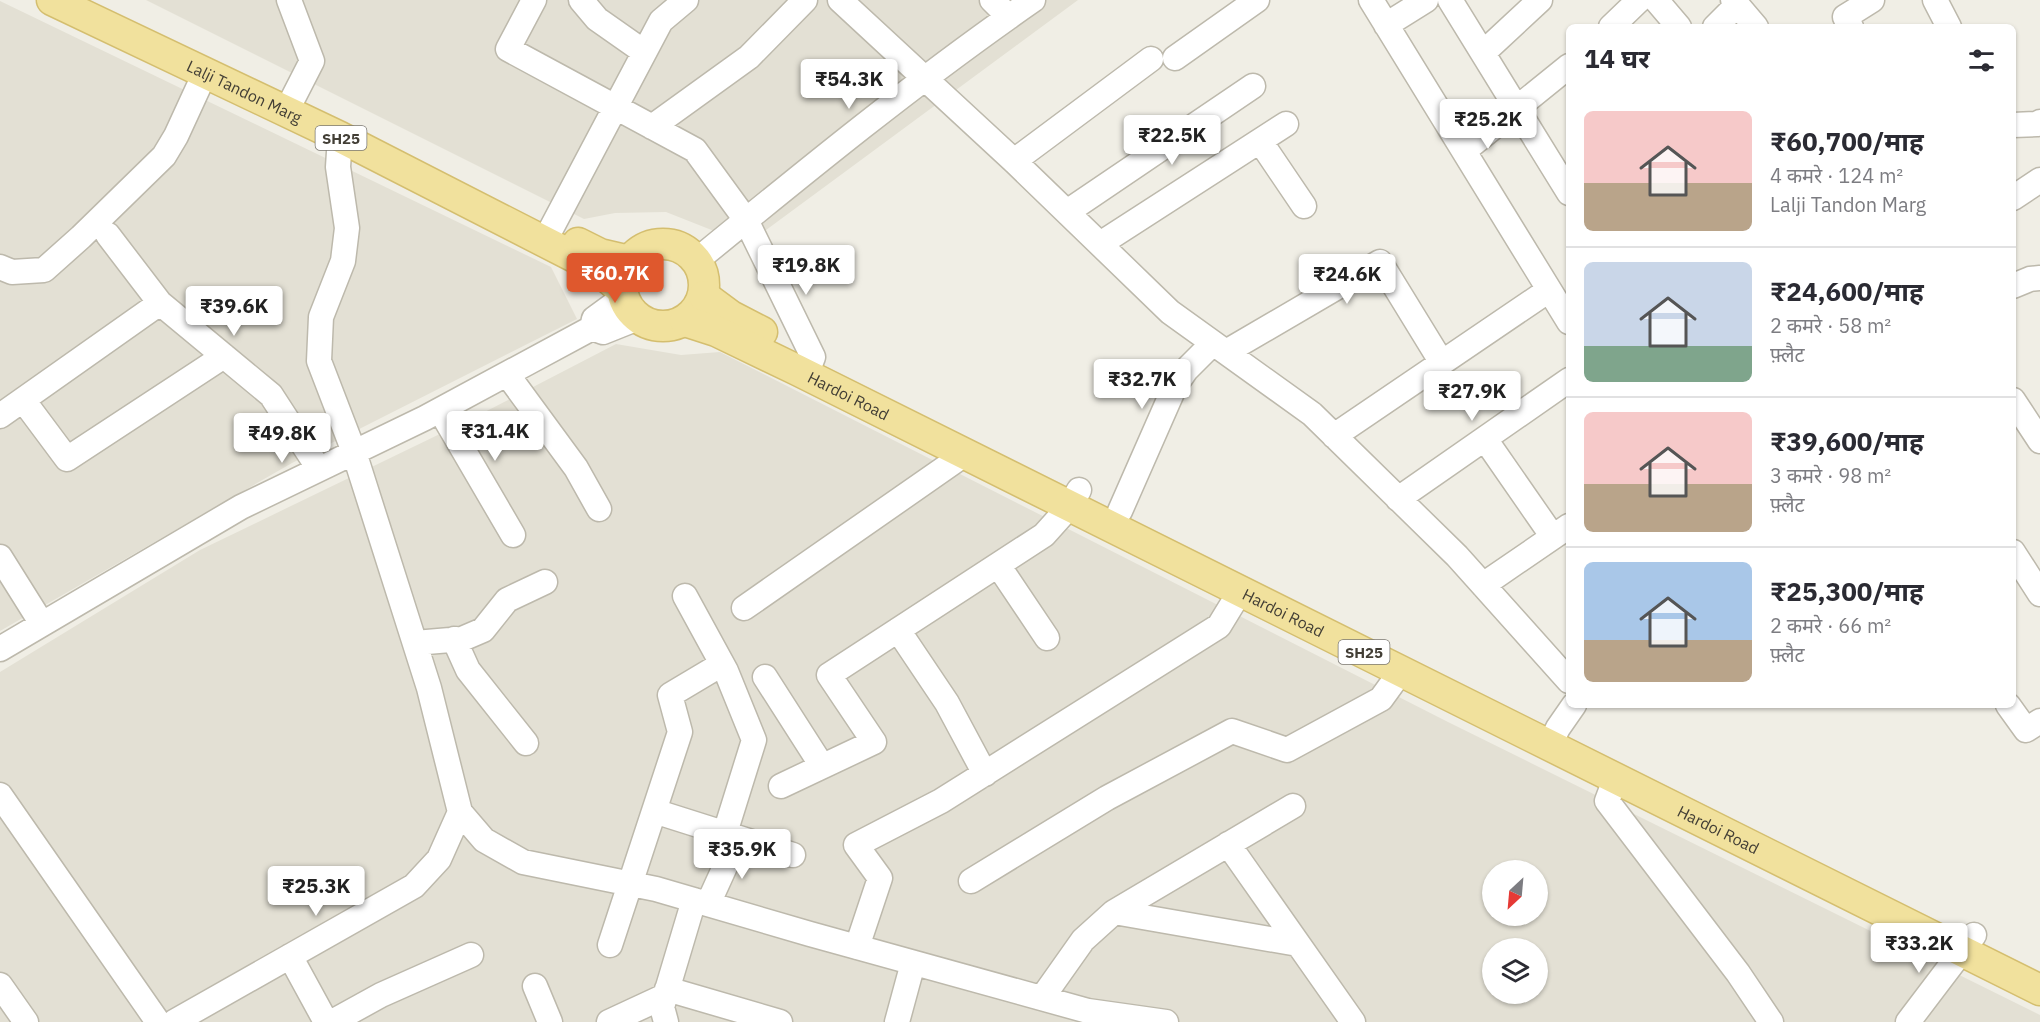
<!DOCTYPE html>
<html lang="hi">
<meta charset="utf-8">
<style>
:root{--surface:#fff;--page:#f7f7f7;--text:#2b2b33;--muted:#7c7c81;--line:#e1e1e2;--accent:#df582d}
body{margin:0;font-family:"IBM Plex Sans","Noto Sans Devanagari",sans-serif;background:var(--page);color:var(--text);height:100vh;display:flex;flex-direction:column;font-size:22px;white-space:nowrap}
*{box-sizing:border-box;margin:0}
p{font-size:20px;color:var(--muted)}
.icon{flex:none;width:33px;height:33px;fill:none;stroke:currentColor;stroke-width:2;stroke-linecap:round;stroke-linejoin:round}
.map{position:relative;flex:1;overflow:hidden}
.side{position:absolute;left:1566px;top:24px;width:450px;height:684px;display:flex;flex-direction:column;background:var(--surface);border-radius:9px;box-shadow:0 2px 4px #0004}
.side>*{flex:none}
.needle{width:39px;rotate:206deg}
.controls{position:absolute;left:1482px;top:860px;display:grid;gap:12px}
.controls a{display:grid;place-items:center;width:66px;height:66px;border-radius:50%;background:var(--surface);box-shadow:0 2px 4px #0004;font-size:30px}
.price{position:absolute;translate:-50% -51px;padding:0 14px;border-radius:6px;background:#fff;color:#222;font-size:20px;line-height:39px;filter:drop-shadow(0 2px 3px #0008)}
.price::after{content:'';position:absolute;left:50%;top:36px;width:18px;height:14px;margin-left:-9px;background:inherit;clip-path:polygon(0 0,100% 0,50% 100%)}
.price.current{background:var(--accent);color:#fff}
ul{padding:0;list-style:none}
li{display:flex;align-items:center;gap:18px;height:150px;padding:0 18px}
li+li{border-top:2px solid var(--line)}
li span{display:grid;place-items:center;flex:none;width:168px;height:120px;border-radius:9px;color:#555}
li>.icon{margin-inline-start:auto}
span .icon{width:72px;height:72px;fill:#fffc;stroke-width:1}
li b{font-size:26px}
h2{display:flex;justify-content:space-between;align-items:center;height:72px;padding:0 18px;font-size:26px}
.map>svg:first-child{display:block}
</style>
<div class="map">
<svg width="2040" height="1022" viewBox="0 0 2040 1022">
<rect width="100%" height="100%" fill="#f0eee5"/>
<path fill="#e3e0d4" fill-rule="evenodd" d="M146,0H1078L747,244L666,212L615,213L584,219Z
M0,1L551,267L577,319L292,463L0,631Z
M616,344L681,355L720,352L1448,722L2032,1011L2040,1015V1022H0V672L200,550L475,417ZM1492,870H1538V915H1492ZM1492,948H1538V993H1492Z"/>
<g fill="none" stroke-linecap="round" stroke-linejoin="round">
<defs>
<path id="minor" d="M534,0L508,49L695,150L746,220L813,357L806,375
M581,0L597,19L644,52
M840,0L1014,161L1170,312L1312,414L1457,556L1569,681
M992,0L1009,17
M1371,0L1569,322
M1450,0L1569,193
M1656,0L1679,27
M1733,0L1756,27
M1935,0L1949,27
M1386,25L1426,0
M1611,27L1639,0
M1715,27L1737,5
M1851,27L1845,17L1872,0
M1483,53L1540,0
M1175,58L1257,0
M288,113L291,102L312,61L289,0
M2013,125L2037,124L2040,122
M652,127L749,57L805,0
M340,137L338,167L347,228L343,261L321,317L319,361L354,452L429,688L460,812L484,840L523,862L656,889L810,934L1088,1011L1166,1022
M1260,141L1304,206
M1464,151L1569,66
M1014,161L1151,59
M2013,198L2040,180
M1067,212L1253,86
M551,229L661,21L686,0
M108,235L160,303L271,395L319,469
M1100,244L1286,124
M696,261C806,171 916,81 1033,0
M0,267L12,272L44,270L81,237L164,156L176,136L205,73
M2013,286L2030,279L2040,278
M592,328L603,332L638,318
M1226,352L1380,262L1442,363
M507,374L576,468L599,509
M23,400L67,459L224,356
M2013,400L2040,441
M440,410L513,535
M0,416L160,303
M1334,436L1549,290
M1485,439L1553,537
M1398,499L1569,380
M1120,511L1175,386L1186,370L1213,343
M2013,552L2040,594
M0,557L42,624
M998,565L1047,638
M1483,585L1569,526
M685,596L726,671L754,740L725,833
M744,608L965,454
M898,630L947,703L985,774
M454,639L468,670L526,743
M415,643L462,639L483,630L507,600L545,582
M0,649L241,507L425,418L592,328L594,319L624,297
M765,677L822,766
M2008,705L2026,730L2040,721
M1550,744L1558,728L1574,705
M1616,777L1607,801L1738,973L1771,1022
M781,786L874,742L829,675L1044,535L1070,506L1079,490
M0,795L158,1022
M654,811L793,855
M1228,844L1353,1022
M971,881L1107,798L1232,731L1287,750L1381,699L1402,670
M708,904L738,838
M1114,912L1298,944
M610,945L680,732L670,695L722,664
M857,947L880,878L856,845L941,801L1219,626L1241,590
M290,956L326,1022
M0,985L26,1022
M535,986L550,1022
M667,989L780,1022
M1042,998L1083,940L1114,912L1293,806
M174,1022L414,886L439,859L460,812
M332,1022L381,995L471,955
M609,1022L665,996
M666,1022L662,1007L694,900
M897,1022L913,963
M1908,1022L1974,935"/>
<g id="major">
<path id="s1" d="M52,0L340,137L596,268L622,290"/>
<path d="M578,243L600,254L630,261"/>
<circle cx="663" cy="285" r="41"/>
<path d="M704,296L731,316L762,332"/>
<path id="s2" d="M685,321L716,331L797,370L2040,990"/>
</g>
</defs>
<use href="#minor" stroke="#bdb9ac" stroke-width="27"/>
<use href="#major" stroke="#d4be6f" stroke-width="33"/>
<use href="#minor" stroke="#fff" stroke-width="24"/>
<use href="#major" stroke="#f1e19d" stroke-width="30"/>
</g>
<g text-anchor="middle" dominant-baseline="central" stroke-width="6" stroke-linejoin="round" paint-order="stroke">
<g fill="#fff" stroke="#7b7872" stroke-width="1.5">
<rect x="315.5" y="126" width="51" height="24" rx="4.5"/>
<rect x="1338.5" y="640" width="51" height="24" rx="4.5"/>
</g>
<g font-size="15" font-weight="bold" fill="#423e35">
<text x="341" y="138">SH25</text>
<text x="1364" y="652">SH25</text>
</g>
<g font-size="16" fill="#423e35" stroke="#fff">
<text stroke="none"><textPath href="#s1" startOffset="213">Lalji Tandon Marg</textPath></text>
<text stroke="none"><textPath href="#s2" startOffset="180">Hardoi Road</textPath></text>
<text stroke="none"><textPath href="#s2" startOffset="666">Hardoi Road</textPath></text>
<text stroke="none"><textPath href="#s2" startOffset="1152">Hardoi Road</textPath></text>
</g>
</g>
</svg>
<div class="controls">
<a><svg class="needle" viewBox="-14 -14 28 28"><path d="M0-13l5 13h-10z" fill="#e53935"/><path d="M0 13l5-13h-10z" fill="#7c7c81"/></svg></a>
<a><svg class="icon" aria-label="layers" viewBox="0 0 24 24"><path d="M12 4l9 5-9 5-9-5zM3 14l9 5 9-5"/></svg></a>
</div>
<b class="price" style="left:849px;top:110px">₹54.3K</b>
<b class="price" style="left:1488px;top:150px">₹25.2K</b>
<b class="price" style="left:1172px;top:166px">₹22.5K</b>
<b class="price" style="left:806px;top:296px">₹19.8K</b>
<b class="price current" style="left:615px;top:304px">₹60.7K</b>
<b class="price" style="left:1347px;top:305px">₹24.6K</b>
<b class="price" style="left:234px;top:337px">₹39.6K</b>
<b class="price" style="left:1142px;top:410px">₹32.7K</b>
<b class="price" style="left:1472px;top:422px">₹27.9K</b>
<b class="price" style="left:495px;top:462px">₹31.4K</b>
<b class="price" style="left:282px;top:464px">₹49.8K</b>
<b class="price" style="left:742px;top:880px">₹35.9K</b>
<b class="price" style="left:316px;top:917px">₹25.3K</b>
<b class="price" style="left:1919px;top:974px">₹33.2K</b>
<section class="side">
<h2>14 घर<svg class="icon" aria-label="filters" viewBox="0 0 24 24"><path d="M4 7h16M4 17h16"/><circle cx="9" cy="7" r="2"/><circle cx="15" cy="17" r="2"/></svg></h2>
<ul>
<li><span style="background:linear-gradient(#f6c9c9 60%,#b9a48a 0)"><svg class="icon" aria-label="home" viewBox="0 0 24 24"><path d="M3 11l9-7 9 7M6 9v11h12V9"/></svg></span><div><b>₹60,700/माह</b><p>4 कमरे · 124 m²</p><p>Lalji Tandon Marg</p></div></li>
<li><span style="background:linear-gradient(#c9d6e8 70%,#7fa58c 0)"><svg class="icon" aria-label="home" viewBox="0 0 24 24"><path d="M3 11l9-7 9 7M6 9v11h12V9"/></svg></span><div><b>₹24,600/माह</b><p>2 कमरे · 58 m²</p><p>फ़्लैट</p></div></li>
<li><span style="background:linear-gradient(#f6c9c9 60%,#b9a48a 0)"><svg class="icon" aria-label="home" viewBox="0 0 24 24"><path d="M3 11l9-7 9 7M6 9v11h12V9"/></svg></span><div><b>₹39,600/माह</b><p>3 कमरे · 98 m²</p><p>फ़्लैट</p></div></li>
<li><span style="background:linear-gradient(#a9c7e8 65%,#b9a48a 0)"><svg class="icon" aria-label="home" viewBox="0 0 24 24"><path d="M3 11l9-7 9 7M6 9v11h12V9"/></svg></span><div><b>₹25,300/माह</b><p>2 कमरे · 66 m²</p><p>फ़्लैट</p></div></li>
</ul>
</section>
</div>
